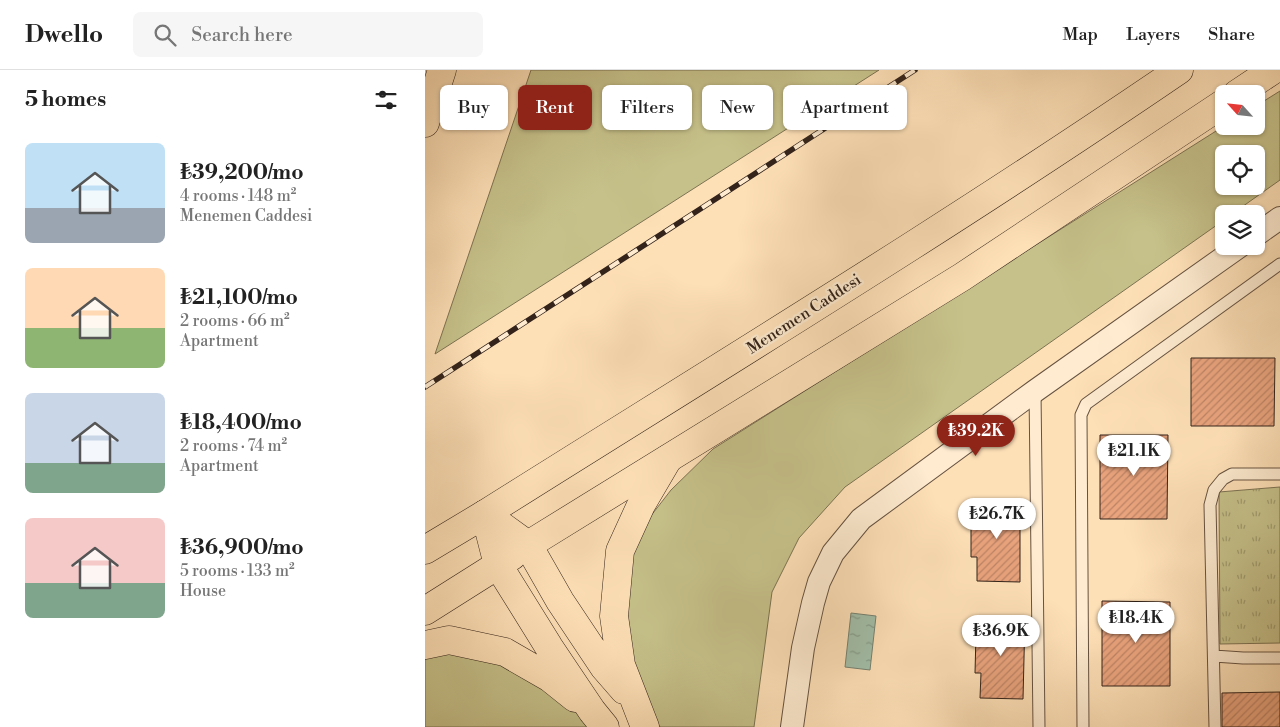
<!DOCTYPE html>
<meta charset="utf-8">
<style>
:root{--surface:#fff;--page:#f6f6f6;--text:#222;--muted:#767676;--line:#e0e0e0;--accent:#8f2418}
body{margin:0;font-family:"Libre Bodoni",serif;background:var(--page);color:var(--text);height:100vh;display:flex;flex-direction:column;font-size:19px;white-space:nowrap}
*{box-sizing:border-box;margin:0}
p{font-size:16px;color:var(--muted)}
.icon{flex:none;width:28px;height:28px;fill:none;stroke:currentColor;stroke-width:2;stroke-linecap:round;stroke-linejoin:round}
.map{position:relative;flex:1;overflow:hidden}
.panel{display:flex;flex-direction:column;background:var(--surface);width:425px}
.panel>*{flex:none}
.top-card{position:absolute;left:15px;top:15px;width:475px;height:45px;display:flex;gap:10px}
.needle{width:32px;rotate:297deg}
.tools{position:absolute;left:790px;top:15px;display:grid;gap:10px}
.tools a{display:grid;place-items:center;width:50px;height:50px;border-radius:8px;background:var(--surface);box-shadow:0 1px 4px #0004;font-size:25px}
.price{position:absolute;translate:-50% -42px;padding:0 11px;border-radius:18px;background:#fff;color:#222;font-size:16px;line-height:32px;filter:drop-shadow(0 1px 2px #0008)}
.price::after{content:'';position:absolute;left:50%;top:30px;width:15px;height:11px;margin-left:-8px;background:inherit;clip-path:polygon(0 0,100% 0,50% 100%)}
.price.on{background:var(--accent);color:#fff}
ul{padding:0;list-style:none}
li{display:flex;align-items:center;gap:15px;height:125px;padding:0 25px}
li span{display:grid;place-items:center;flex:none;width:140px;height:100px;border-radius:8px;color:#555}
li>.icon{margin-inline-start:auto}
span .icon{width:60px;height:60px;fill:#fffc;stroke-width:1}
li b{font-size:21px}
h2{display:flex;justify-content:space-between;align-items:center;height:60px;padding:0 25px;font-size:21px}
.pill{padding:0 18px;border-radius:8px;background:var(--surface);box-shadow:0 1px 4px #0004;font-size:18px;line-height:45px}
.pill.on{background:var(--accent);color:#fff}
header{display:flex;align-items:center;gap:30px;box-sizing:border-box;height:70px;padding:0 25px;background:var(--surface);border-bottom:1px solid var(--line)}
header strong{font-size:24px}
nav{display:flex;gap:28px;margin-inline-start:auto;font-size:18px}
.search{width:350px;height:45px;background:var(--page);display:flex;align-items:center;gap:12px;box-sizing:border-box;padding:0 18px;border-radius:8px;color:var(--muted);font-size:19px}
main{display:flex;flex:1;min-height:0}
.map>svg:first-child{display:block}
</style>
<header>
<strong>Dwello</strong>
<div class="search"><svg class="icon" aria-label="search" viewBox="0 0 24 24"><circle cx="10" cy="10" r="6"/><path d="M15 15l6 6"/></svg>Search here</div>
<nav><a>Map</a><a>Layers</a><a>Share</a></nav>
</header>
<main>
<section class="panel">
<h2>5 homes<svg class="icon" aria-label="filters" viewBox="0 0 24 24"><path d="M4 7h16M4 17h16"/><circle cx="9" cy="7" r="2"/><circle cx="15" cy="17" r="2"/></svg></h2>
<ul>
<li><span style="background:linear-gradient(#bfe0f5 65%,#9aa5b1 0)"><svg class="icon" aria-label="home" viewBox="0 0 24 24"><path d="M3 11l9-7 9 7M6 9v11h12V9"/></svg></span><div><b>₺39,200/mo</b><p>4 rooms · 148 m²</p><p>Menemen Caddesi</p></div></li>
<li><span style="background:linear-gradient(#ffd9b3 60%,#8fb573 0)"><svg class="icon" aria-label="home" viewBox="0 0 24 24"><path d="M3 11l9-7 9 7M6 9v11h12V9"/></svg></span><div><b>₺21,100/mo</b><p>2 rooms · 66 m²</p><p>Apartment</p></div></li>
<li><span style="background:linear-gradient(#c9d6e8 70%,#7fa58c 0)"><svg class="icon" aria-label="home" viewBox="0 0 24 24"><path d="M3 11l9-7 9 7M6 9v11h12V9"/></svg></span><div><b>₺18,400/mo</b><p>2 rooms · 74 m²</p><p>Apartment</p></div></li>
<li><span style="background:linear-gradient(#f6c9c9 65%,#7fa58c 0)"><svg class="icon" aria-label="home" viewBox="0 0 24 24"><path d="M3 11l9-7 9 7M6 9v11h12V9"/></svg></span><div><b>₺36,900/mo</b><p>5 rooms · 133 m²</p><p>House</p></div></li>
</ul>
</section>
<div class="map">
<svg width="855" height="657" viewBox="0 0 855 657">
<defs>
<pattern id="park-tufts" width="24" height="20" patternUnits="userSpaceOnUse" patternTransform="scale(1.25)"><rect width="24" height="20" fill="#c6c18a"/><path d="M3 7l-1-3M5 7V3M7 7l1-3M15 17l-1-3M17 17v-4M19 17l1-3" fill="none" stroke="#a19c70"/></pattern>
<pattern id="water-ripples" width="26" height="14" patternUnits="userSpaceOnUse" patternTransform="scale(1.25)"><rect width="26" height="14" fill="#a1bea9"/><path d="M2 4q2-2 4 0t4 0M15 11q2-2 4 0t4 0" fill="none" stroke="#849a89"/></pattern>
<pattern id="building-hatch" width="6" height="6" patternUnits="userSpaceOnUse" patternTransform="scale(1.25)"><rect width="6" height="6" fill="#e9a37d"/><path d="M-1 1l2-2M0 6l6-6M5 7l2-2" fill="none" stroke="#bd8466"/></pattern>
</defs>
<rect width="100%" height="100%" fill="#fee0b7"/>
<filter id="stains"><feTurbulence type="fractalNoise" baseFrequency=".004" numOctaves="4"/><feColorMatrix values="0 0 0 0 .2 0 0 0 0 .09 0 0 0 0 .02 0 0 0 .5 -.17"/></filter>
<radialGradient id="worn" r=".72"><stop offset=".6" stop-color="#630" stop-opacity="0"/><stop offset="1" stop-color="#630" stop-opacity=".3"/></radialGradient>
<path fill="#c6c18a" stroke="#7c7252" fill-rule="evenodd" d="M106,0H454L10,284Z
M855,21V110L807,144H799V150L420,417L374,468L347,522L329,657H235L211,611L199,517L209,479L225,447L246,420L288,379L799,56H831V36ZM799,84H831V116H799Z
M80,582L180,657H0V583Z"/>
<path fill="url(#park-tufts)" stroke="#7c7252" d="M855,417V573L795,574L794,422Z"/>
<path fill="url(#water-ripples)" stroke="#758070" d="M426,543L451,546L445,600L420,597Z"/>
<path fill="url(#building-hatch)" stroke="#33231a" d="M766,288H850L849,356H766Z
M675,365H743L742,449H675Z
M554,429H595V512L552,511V487H546V448H553Z
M677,531L745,532V616H677Z
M559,546L600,547L598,629L555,628L556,603H550L551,564H558Z
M855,622V657H797V623Z"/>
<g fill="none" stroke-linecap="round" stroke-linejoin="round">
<defs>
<path id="service" d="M610,321L614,657
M789,586L818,588H855
M658,657L656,345L661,334L855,194
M790,657L785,435L789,420L798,409L807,404H855"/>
<path id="minor" d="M831,165L855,148
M367,657L378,578L388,533L394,512L408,483L436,449L610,321L815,176"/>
<path id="primary" d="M812,24L848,0
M60,444C292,298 527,155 754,0
M103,475L537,207L799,33"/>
<path id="trunk" d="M0,53L17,0
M60,444L73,495L124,577L167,641L180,657
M60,444L103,475L135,531L179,597L199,620
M0,480L60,444
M0,541L87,486
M0,575L24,570L80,582L125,608L150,628
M220,657L196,595L189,546L195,481L216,435L243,389"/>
</defs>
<use href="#service" stroke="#665241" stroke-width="13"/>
<use href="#minor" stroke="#665241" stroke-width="24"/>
<use href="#primary" stroke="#33231a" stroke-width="29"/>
<use href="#trunk" stroke="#33231a" stroke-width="29"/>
<use href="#service" stroke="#feebd0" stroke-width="11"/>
<use href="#minor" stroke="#feebd0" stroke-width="22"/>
<use href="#primary" stroke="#fee0b7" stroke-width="28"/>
<use href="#trunk" stroke="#fee0b7" stroke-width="28"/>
<defs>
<path id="rail" d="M0,317L490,0"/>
</defs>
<use href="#rail" stroke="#33231a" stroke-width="5.5"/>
<use href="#rail" stroke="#feebd0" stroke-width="4" stroke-dasharray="11" stroke-linecap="butt"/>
</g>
<g text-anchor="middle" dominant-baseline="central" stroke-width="4.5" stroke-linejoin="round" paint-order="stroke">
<g font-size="16" fill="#33231a" stroke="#feebd0">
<text transform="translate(379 244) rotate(-33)">Menemen Caddesi</text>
</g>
</g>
<rect width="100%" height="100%" filter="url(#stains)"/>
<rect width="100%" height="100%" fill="url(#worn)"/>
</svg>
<div class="tools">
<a><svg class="needle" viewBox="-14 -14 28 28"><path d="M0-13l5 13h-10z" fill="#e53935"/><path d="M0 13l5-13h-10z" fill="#767676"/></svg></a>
<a><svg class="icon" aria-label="locate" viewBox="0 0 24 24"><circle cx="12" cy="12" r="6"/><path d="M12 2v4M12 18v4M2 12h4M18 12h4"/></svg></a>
<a><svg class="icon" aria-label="layers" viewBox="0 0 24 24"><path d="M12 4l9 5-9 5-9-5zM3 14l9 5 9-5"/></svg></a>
</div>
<b class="price on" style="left:551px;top:387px">₺39.2K</b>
<b class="price" style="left:709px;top:407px">₺21.1K</b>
<b class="price" style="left:572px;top:470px">₺26.7K</b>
<b class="price" style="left:711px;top:574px">₺18.4K</b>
<b class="price" style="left:576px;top:587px">₺36.9K</b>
<div class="top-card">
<a class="pill">Buy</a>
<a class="pill on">Rent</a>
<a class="pill">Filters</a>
<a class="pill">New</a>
<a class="pill">Apartment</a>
</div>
</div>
</main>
